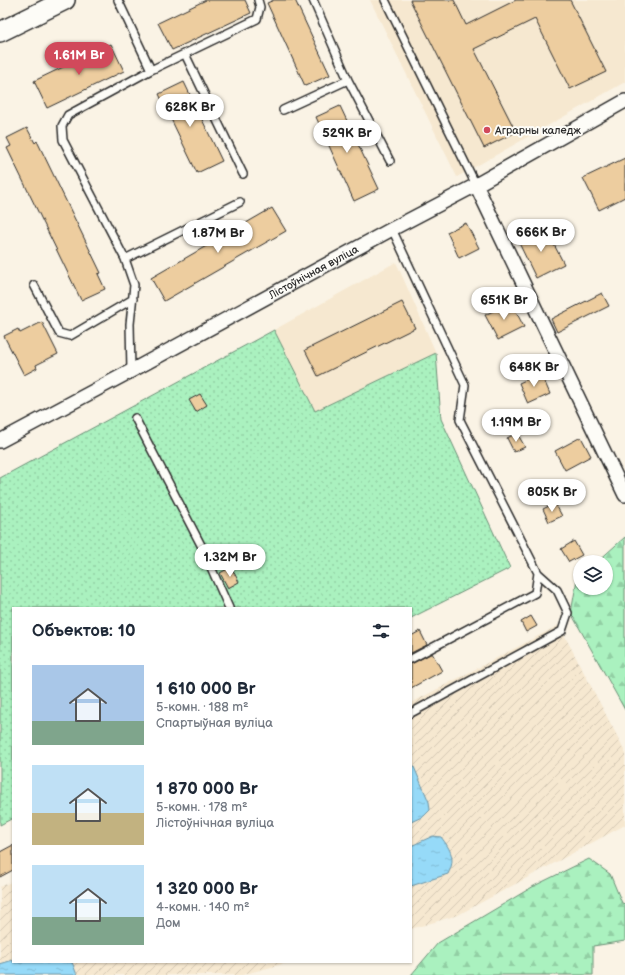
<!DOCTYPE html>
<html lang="ru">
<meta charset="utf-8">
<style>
:root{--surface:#fff;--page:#f2f2f3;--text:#1f2937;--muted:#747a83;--accent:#d1495b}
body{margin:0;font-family:"Balsamiq Sans",sans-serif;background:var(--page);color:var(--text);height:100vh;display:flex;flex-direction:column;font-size:15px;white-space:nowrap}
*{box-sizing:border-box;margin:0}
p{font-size:13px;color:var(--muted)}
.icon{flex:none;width:22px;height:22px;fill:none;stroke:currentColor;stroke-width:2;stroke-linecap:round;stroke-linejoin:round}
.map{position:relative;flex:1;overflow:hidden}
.panel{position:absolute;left:12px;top:607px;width:400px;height:356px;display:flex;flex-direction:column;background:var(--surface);border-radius:0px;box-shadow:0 1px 3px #0004}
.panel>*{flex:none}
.tools{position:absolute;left:573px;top:555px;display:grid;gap:8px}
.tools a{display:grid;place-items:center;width:40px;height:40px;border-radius:50%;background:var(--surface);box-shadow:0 1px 3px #0004;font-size:20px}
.price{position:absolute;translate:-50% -34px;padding:0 9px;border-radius:14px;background:#fff;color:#222;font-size:13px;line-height:26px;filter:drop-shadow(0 1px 2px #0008)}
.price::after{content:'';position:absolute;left:50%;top:24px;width:12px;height:9px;margin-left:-6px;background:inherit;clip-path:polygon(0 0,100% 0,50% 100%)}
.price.active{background:var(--accent);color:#fff}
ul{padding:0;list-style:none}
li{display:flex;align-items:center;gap:12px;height:100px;padding:0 20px}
li span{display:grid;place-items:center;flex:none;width:112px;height:80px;border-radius:0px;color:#555}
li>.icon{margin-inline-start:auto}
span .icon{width:48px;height:48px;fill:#fffc;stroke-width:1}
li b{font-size:17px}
h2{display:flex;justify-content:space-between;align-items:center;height:48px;padding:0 20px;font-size:17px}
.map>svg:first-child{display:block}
</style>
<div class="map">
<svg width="625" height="975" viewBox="0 0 625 975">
<defs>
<pattern id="industrial-furrows" width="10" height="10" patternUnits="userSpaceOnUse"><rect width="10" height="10" fill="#f6e8d0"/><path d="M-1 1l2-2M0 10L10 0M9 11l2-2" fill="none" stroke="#d3c7b3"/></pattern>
<pattern id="forest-firs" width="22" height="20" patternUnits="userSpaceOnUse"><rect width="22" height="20" fill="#aaf1bf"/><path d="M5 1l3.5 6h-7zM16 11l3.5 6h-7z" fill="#92cfa4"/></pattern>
<pattern id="garden-dots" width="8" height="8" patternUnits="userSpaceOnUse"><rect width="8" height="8" fill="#aaf1bf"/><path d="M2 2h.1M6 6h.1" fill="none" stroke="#92cfa4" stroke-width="1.8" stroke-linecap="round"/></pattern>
<pattern id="water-ripples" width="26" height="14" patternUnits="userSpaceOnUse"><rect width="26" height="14" fill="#96daf8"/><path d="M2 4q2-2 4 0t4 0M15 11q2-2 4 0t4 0" fill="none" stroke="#81bbd5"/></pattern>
</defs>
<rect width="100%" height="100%" fill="#faf3e5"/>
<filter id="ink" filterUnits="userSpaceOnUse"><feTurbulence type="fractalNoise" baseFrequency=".025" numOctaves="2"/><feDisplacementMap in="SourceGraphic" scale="8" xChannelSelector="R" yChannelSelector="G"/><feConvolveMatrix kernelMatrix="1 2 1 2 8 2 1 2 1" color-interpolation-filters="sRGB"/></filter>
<g filter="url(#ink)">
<path fill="#f6e8d0" d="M370,0H625V82L457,177Z
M396,262L436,353L315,411L274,330Z"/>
<path fill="url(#industrial-furrows)" d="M559,625L625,751V825L458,915L411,929V703Z
M13,881V962H290L242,975H0V887Z"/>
<path fill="url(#forest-firs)" stroke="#6a8e75" d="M625,537V710L571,613L577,579L580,577V588H606V562H597Z
M589,859L610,874L622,903L625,904V941L593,946V975H411L438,943L534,886Z"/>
<path fill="url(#garden-dots)" stroke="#6a8e75" d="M274,330L315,411L436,353L441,419L510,568L411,618V608H13V818L0,825V478Z"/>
<path fill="url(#water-ripples)" stroke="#6b94a6" d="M411,760L429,802L430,810L424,816L411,822Z
M433,836L441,837C451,850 456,859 448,874L411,886V846Z
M13,960V962H72L77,975H0V964Z"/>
<path fill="#edcd9f" stroke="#2b2b2b" d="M206,0H245L251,13L172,50L158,23Z
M274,0H295L330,75L305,86L267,3Z
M410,0H454L466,25L516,0H570L606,72L570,89L535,19L474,49L516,132L484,148Z
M111,44L124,71L47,108L34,81Z
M184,82L222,161L197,173L159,94Z
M340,106L379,189L354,201L316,117Z
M27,128L35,143L37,141L101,273L98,274L105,289L81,300L7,148L11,146L7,138Z
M625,158V197L599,210L583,178Z
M272,208L286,231L164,301L151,278Z
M466,223L479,248L459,258L447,232Z
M545,227L564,264L536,278L518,241Z
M602,293L609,306L557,332L551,319Z
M402,302L415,328L318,376L305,350Z
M511,302L524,327L498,340L485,315Z
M42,322L58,354L36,365L37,368L24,375L4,336L18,329L20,333Z
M541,373L550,394L528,404L519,383Z
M200,394L207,405L196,412L189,400Z
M517,433L525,447L514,452L507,438Z
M581,437L591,456L565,470L555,451Z
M555,503L562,516L549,522L543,509Z
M574,541L582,555L569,562L561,549Z
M231,567L239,582L228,588L220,573Z
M531,616L537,626L526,632L521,622Z
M420,631L427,645L411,653V636Z
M432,653L442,671L411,688V664Z
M13,845V870L0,877V852Z"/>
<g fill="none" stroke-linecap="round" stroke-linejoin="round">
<defs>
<path id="lane" d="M118,0L151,70L68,115L62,126L63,140L125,259L134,285L130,324L131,371
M313,0L348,80L390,161
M385,0L476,185
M185,54L243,174
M151,70L257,19L260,7L258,0
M283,110L348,80
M392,229L465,385L460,420L538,573L557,590L568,613L562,631L411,713
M125,259L240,202
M34,285L59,333L70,336L133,299
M135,418L202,547L229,608
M411,659L535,593L538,573"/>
<g id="street">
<path d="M476,185L625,495"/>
<path id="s1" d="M0,441L131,371L392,229L476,185L625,101"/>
</g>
<path id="secondary" d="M0,32L65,0"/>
</defs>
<use href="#lane" stroke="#2b2b2b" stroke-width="10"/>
<use href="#street" stroke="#2b2b2b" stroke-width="16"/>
<use href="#secondary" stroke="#2b2b2b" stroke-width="22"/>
<use href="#lane" stroke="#fdfcf7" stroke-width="7"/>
<use href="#street" stroke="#fdfcf7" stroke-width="13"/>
<use href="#secondary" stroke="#fdfcf7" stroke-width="19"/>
</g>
</g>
<circle fill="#d1495b" stroke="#fdfcf7" stroke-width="1.5" cx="487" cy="130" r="4"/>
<g text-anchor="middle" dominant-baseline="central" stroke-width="4" stroke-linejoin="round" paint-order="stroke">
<g font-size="11" fill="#2b2b2b" stroke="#fdfcf7" text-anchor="start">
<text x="495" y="130">Аграрны каледж</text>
</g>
<g font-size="11" fill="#2b2b2b" stroke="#fdfcf7">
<text stroke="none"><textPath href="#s1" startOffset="356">Лістоўнічная вуліца</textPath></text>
</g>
</g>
</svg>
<div class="tools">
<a><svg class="icon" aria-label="layers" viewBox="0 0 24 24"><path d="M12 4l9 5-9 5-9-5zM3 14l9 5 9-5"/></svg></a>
</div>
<b class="price active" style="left:79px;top:76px">1.61M Br</b>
<b class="price" style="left:190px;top:128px">628K Br</b>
<b class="price" style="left:347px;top:154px">529K Br</b>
<b class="price" style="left:541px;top:253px">666K Br</b>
<b class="price" style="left:218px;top:254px">1.87M Br</b>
<b class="price" style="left:504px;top:321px">651K Br</b>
<b class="price" style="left:534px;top:388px">648K Br</b>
<b class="price" style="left:516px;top:443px">1.19M Br</b>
<b class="price" style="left:552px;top:513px">805K Br</b>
<b class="price" style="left:230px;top:578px">1.32M Br</b>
<section class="panel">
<h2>Объектов: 10<svg class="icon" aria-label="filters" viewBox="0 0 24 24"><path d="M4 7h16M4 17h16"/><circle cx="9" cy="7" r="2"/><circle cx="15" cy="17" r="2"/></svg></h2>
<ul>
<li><span style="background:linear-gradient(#a9c7e8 70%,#7fa58c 0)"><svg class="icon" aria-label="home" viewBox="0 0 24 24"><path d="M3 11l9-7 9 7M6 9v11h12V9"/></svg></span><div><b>1 610 000 Br</b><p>5-комн. · 188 m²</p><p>Спартыўная вуліца</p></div></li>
<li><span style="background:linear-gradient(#bfe0f5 60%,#c2b280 0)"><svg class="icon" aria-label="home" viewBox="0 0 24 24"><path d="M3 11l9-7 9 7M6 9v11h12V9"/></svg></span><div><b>1 870 000 Br</b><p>5-комн. · 178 m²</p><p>Лістоўнічная вуліца</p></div></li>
<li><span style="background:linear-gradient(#bfe0f5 65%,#7fa58c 0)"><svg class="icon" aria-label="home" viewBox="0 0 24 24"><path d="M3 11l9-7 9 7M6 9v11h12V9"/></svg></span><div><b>1 320 000 Br</b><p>4-комн. · 140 m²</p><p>Дом</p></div></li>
</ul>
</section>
</div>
